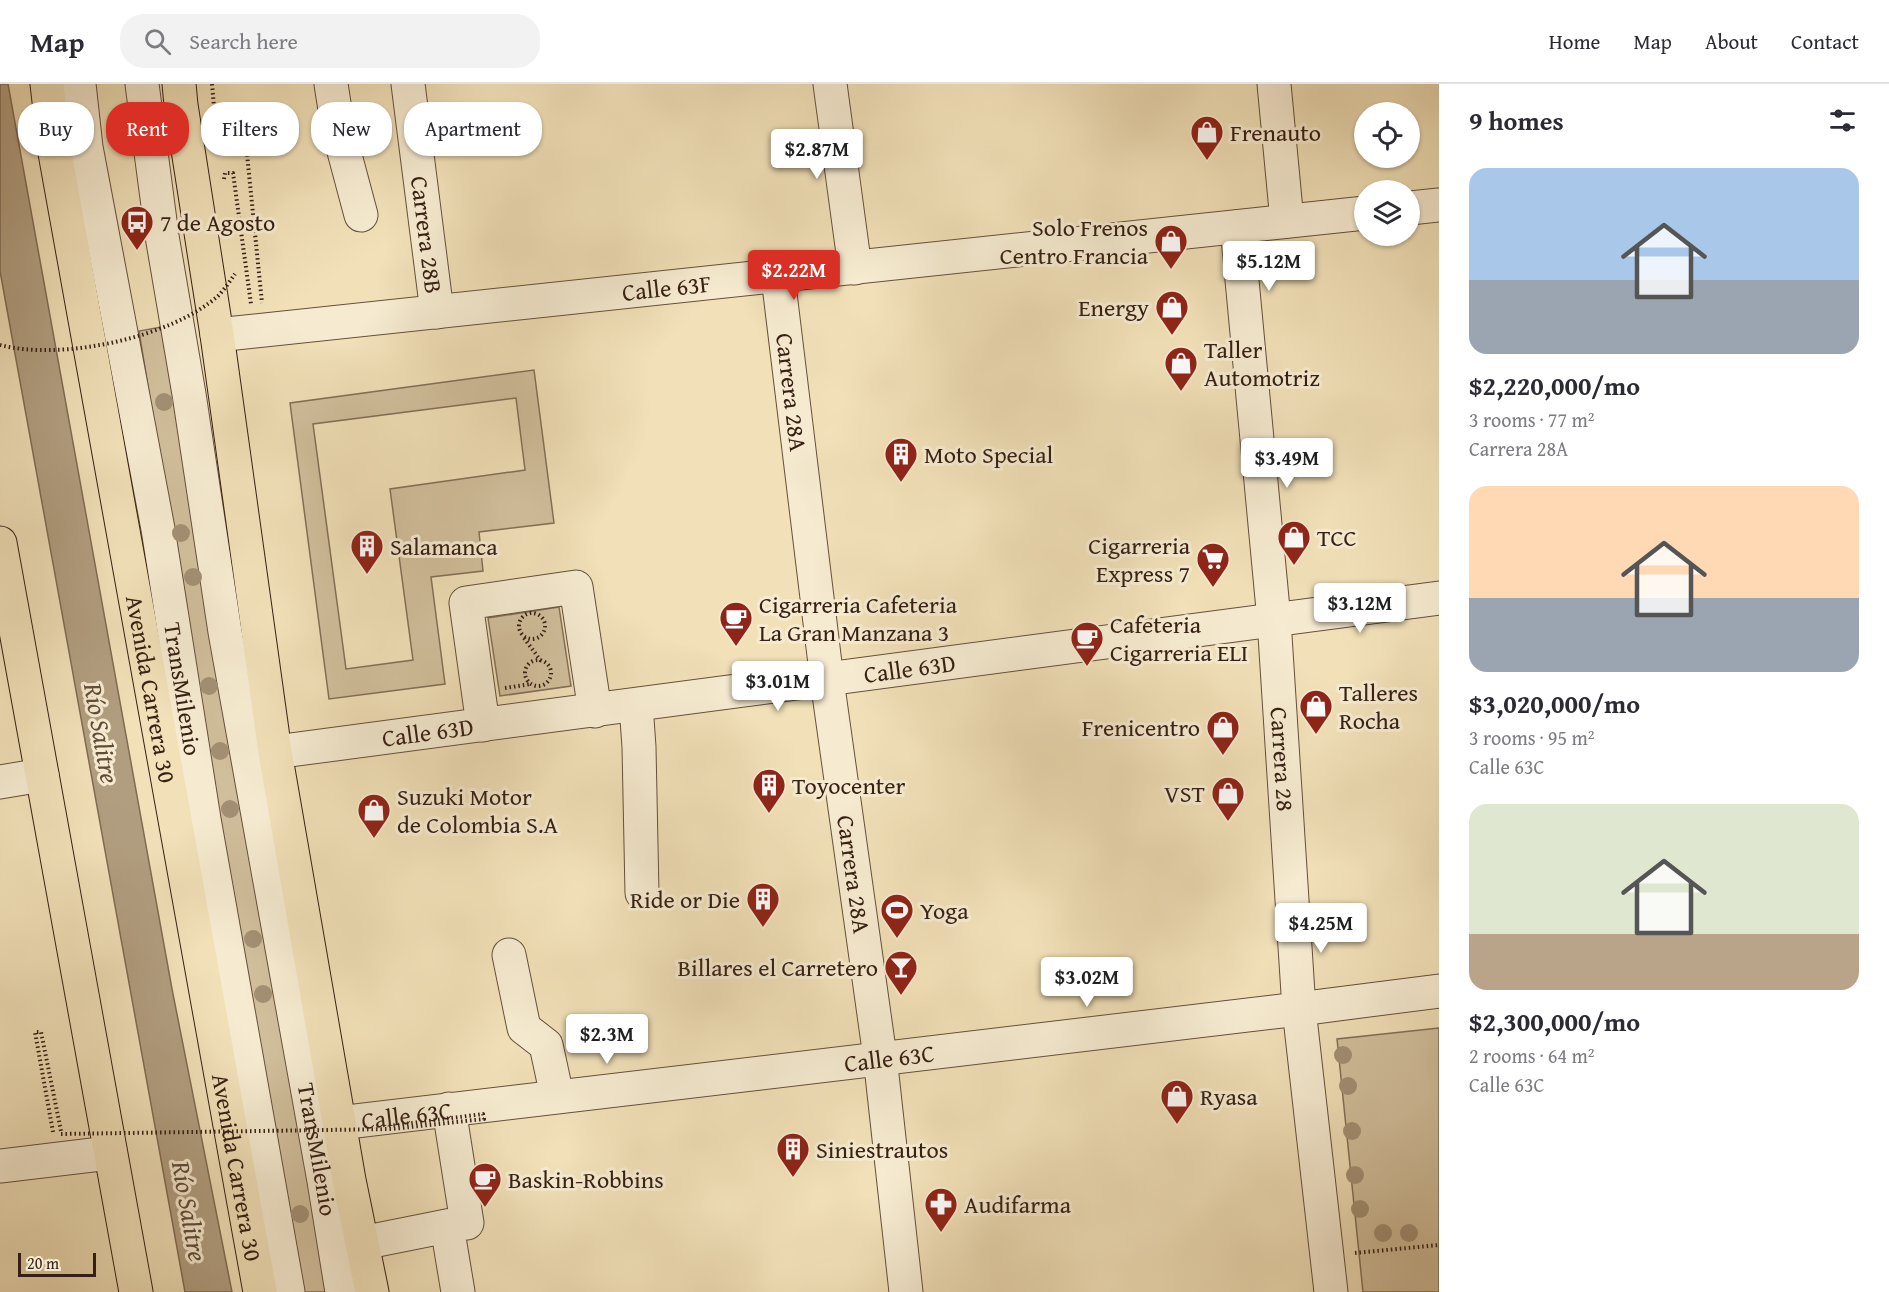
<!DOCTYPE html>
<meta charset="utf-8">
<style>
:root{--surface:#fff;--page:#f2f2f3;--text:#2b2b33;--muted:#7c7c81;--line:#e1e1e2;--accent:#d93025}
body{margin:0;font-family:"Gentium Book Plus",serif;background:var(--page);color:var(--text);height:100vh;display:flex;flex-direction:column;font-size:22px;white-space:nowrap}
*{box-sizing:border-box;margin:0}
p{font-size:20px;color:var(--muted)}
.icon{flex:none;width:33px;height:33px;fill:none;stroke:currentColor;stroke-width:2;stroke-linecap:round;stroke-linejoin:round}
.map{position:relative;flex:1;overflow:hidden}
.panel{display:flex;flex-direction:column;background:var(--surface);width:450px}
.panel>*{flex:none}
.hud{position:absolute;left:18px;top:18px;width:570px;height:54px;display:flex;gap:12px}
.controls{position:absolute;left:1354px;top:18px;display:grid;gap:12px}
.controls a{display:grid;place-items:center;width:66px;height:66px;border-radius:50%;background:var(--surface);box-shadow:0 2px 4px #0004;font-size:30px}
.scale{position:absolute;left:18px;bottom:15px;width:78px;box-sizing:border-box;padding-left:6px;border:3px solid #361f13;border-top:0;font-size:16px;line-height:21px;white-space:nowrap;color:#361f13;-webkit-text-stroke:4px #f6ebd1;paint-order:stroke}
.price{position:absolute;translate:-50% -51px;padding:0 14px;border-radius:6px;background:#fff;color:#222;font-size:20px;line-height:39px;filter:drop-shadow(0 2px 3px #0008)}
.price::after{content:'';position:absolute;left:50%;top:36px;width:18px;height:14px;margin-left:-9px;background:inherit;clip-path:polygon(0 0,100% 0,50% 100%)}
.price.selected{background:var(--accent);color:#fff}
ul{padding:0;list-style:none}
li{display:grid;align-content:center;gap:12px;height:318px;padding:0 30px}
li span{display:grid;place-items:center;height:186px;border-radius:18px;color:#555}
li>.icon{margin-inline-start:auto}
span .icon{width:108px;height:108px;fill:#fffc;stroke-width:1}
li b{font-size:26px}
h2{display:flex;justify-content:space-between;align-items:center;height:72px;padding:0 30px;font-size:26px}
.tag{padding:0 21px;border-radius:24px;background:var(--surface);box-shadow:0 2px 4px #0004;font-size:21px;line-height:54px}
.tag.selected{background:var(--accent);color:#fff}
header{display:flex;align-items:center;gap:36px;box-sizing:border-box;height:84px;padding:0 30px;background:var(--surface);border-bottom:2px solid var(--line)}
header strong{font-size:28px}
nav{display:flex;gap:33px;margin-inline-start:auto;font-size:21px}
.search{width:420px;height:54px;background:var(--page);display:flex;align-items:center;gap:15px;box-sizing:border-box;padding:0 21px;border-radius:24px;color:var(--muted);font-size:22px}
main{display:flex;flex:1;min-height:0}
.map>svg:first-child{display:block}
</style>
<header>
<strong>Map</strong>
<div class="search"><svg class="icon" aria-label="search" viewBox="0 0 24 24"><circle cx="10" cy="10" r="6"/><path d="M15 15l6 6"/></svg>Search here</div>
<nav><a>Home</a><a>Map</a><a>About</a><a>Contact</a></nav>
</header>
<main>
<div class="map">
<svg width="1439" height="1208" viewBox="0 0 1439 1208">
<rect width="100%" height="100%" fill="#f1e0b8"/>
<filter id="stains"><feTurbulence type="fractalNoise" baseFrequency=".00333" numOctaves="4"/><feColorMatrix values="0 0 0 0 .2 0 0 0 0 .09 0 0 0 0 .02 0 0 0 .5 -.17"/></filter>
<radialGradient id="worn" r=".72"><stop offset=".6" stop-color="#630" stop-opacity="0"/><stop offset="1" stop-color="#630" stop-opacity=".3"/></radialGradient>
<path fill="#d1bf9c" stroke="#846f58" stroke-width="1.5" fill-rule="evenodd" d="M161,243L332,1208H295L139,247Z
M534,286L554,439L479,448L483,487L431,493L445,600L329,615L290,319ZM516,314L525,386L390,405L413,576L346,585L313,340Z
M559,523L571,602L500,612L488,534Z
M1439,944V1208H1363L1337,955Z"/>
<path fill="#b19e80" stroke="#806b54" stroke-width="1.5" d="M0,0H8L172,905L232,1208H185L0,187Z"/>
<g fill="none" stroke-linecap="round" stroke-linejoin="round">
<defs>
<g id="minor">
<path id="s1" d="M79,0L86,63L158,445L204,735L288,1208"/>
<path id="s2" d="M142,0L162,152L189,310L225,548L324,1097L342,1208"/>
<path d="M331,0L338,45L361,131"/>
<path id="s3" d="M408,0L437,228"/>
<path d="M830,0L855,184"/>
<path d="M1274,0L1287,137"/>
<path d="M1410,124L1439,121"/>
<path id="s4" d="M1237,143L1274,536L1299,925L1331,1208"/>
<path id="s5" d="M778,193L827,596L880,973L906,1208"/>
<path id="s6" d="M217,251L1365,129"/>
<path d="M636,621L639,663L642,809"/>
<path d="M483,641L466,519L576,503L595,627"/>
<path id="s7" d="M275,668L1439,514"/>
<path d="M0,698L42,691"/>
<path d="M509,871L524,944L546,961L557,1012"/>
<path d="M449,1025L467,1139L447,1142L458,1208"/>
<path id="s8" d="M339,1039L1299,925L1439,907"/>
<path d="M0,1082L109,1069"/>
<path d="M362,1159L447,1142"/>
</g>
<g id="highway">
<path id="s9" d="M47,0L55,69L260,1208"/>
<path d="M179,0L181,21L217,251L275,668L349,1096L372,1208"/>
<path d="M0,459L136,1208"/>
</g>
</defs>
<use href="#minor" stroke="#654f3c" stroke-width="35"/>
<use href="#highway" stroke="#361f13" stroke-width="35"/>
<path stroke="#361f13" stroke-width="4" stroke-dasharray="1.5 3" stroke-linecap="butt" d="M212,0L214,23
M215,40L247,70L262,219
M224,95L225,89H233L251,220
M519 542a13 13 0 1 1 26 0a13 13 0 1 1-26 0Z
M524,554L541,577
M525 589a13 13 0 1 1 26 0a13 13 0 1 1-26 0Z
M505,604L531,600
M53,1048L35,948H41L61,1047
M1355,1169L1439,1161"/>
<use href="#minor" stroke="#f6ebd1" stroke-width="33"/>
<use href="#highway" stroke="#f1e0b8" stroke-width="33"/>
<path stroke="#361f13" stroke-width="4" stroke-dasharray="1.5 3" stroke-linecap="butt" d="M0,261C61,277 170,254 218,212C224,206 230,197 235,190
M61,1050L392,1045L484,1035L483,1030L389,1042"/>
</g>
<g fill="#a39074">
<circle cx="164" cy="318" r="9"/>
<circle cx="181" cy="449" r="9"/>
<circle cx="193" cy="493" r="9"/>
<circle cx="209" cy="602" r="9"/>
<circle cx="220" cy="667" r="9"/>
<circle cx="230" cy="725" r="9"/>
<circle cx="253" cy="855" r="9"/>
<circle cx="263" cy="910" r="9"/>
<circle cx="1343" cy="971" r="9"/>
<circle cx="1348" cy="1002" r="9"/>
<circle cx="1352" cy="1047" r="9"/>
<circle cx="1355" cy="1091" r="9"/>
<circle cx="1360" cy="1125" r="9"/>
<circle cx="300" cy="1130" r="9"/>
<circle cx="1383" cy="1149" r="9"/>
<circle cx="1409" cy="1149" r="9"/>
</g>
<defs>
<symbol id="shop-pin" viewBox="-11 -11 22 30"><path d="M0 17L-7.5 6A9.5 9.5 0 1 1 7.5 6Z" fill="#8f2418" stroke="#f6ebd1"/><path d="M-5-2.5h2.3a2.7 3.5 0 0 1 5.4 0H5L5.5 6h-11ZM-1.5-2.5h3a1.5 2.3 0 0 0-3 0Z" fill="#fff"/></symbol>
<symbol id="bus-pin" viewBox="-11 -11 22 30"><path d="M0 17L-7.5 6A9.5 9.5 0 1 1 7.5 6Z" fill="#8f2418" stroke="#f6ebd1"/><path d="M-5-6H5V4H4V6H2V4H-2V6H-4V4H-5ZM-3.5-4V0h7V-4ZM-3.5 1.2v1.5H-2V1.2ZM2 1.2v1.5H3.5V1.2Z" fill="#fff"/></symbol>
<symbol id="building-pin" viewBox="-11 -11 22 30"><path d="M0 17L-7.5 6A9.5 9.5 0 1 1 7.5 6Z" fill="#8f2418" stroke="#f6ebd1"/><path d="M-4-6H4V6H1V3H-1V6H-4ZM-2.5-4.3h1.7v1.8h-1.7ZM.8-4.3h1.7v1.8H.8ZM-2.5-1h1.7V.8h-1.7ZM.8-1h1.7V.8H.8Z" fill="#fff"/></symbol>
<symbol id="supermarket-pin" viewBox="-11 -11 22 30"><path d="M0 17L-7.5 6A9.5 9.5 0 1 1 7.5 6Z" fill="#8f2418" stroke="#f6ebd1"/><path d="M-6-5.5h2.5l.6 2H6L4.5 2H-2.5L-4.4-4H-6ZM-1.5 3.2a1.3 1.3 0 1 0 .1 0ZM3 3.2a1.3 1.3 0 1 0 .1 0Z" fill="#fff"/></symbol>
<symbol id="cafe-pin" viewBox="-11 -11 22 30"><path d="M0 17L-7.5 6A9.5 9.5 0 1 1 7.5 6Z" fill="#8f2418" stroke="#f6ebd1"/><path d="M-5.5-4.5H6V0H3Q3 3.5 0 3.5H-2.5Q-5.5 3.5-5.5 0ZM3-3.2v2h1.7v-2ZM-6 4.5H4V6H-6Z" fill="#fff"/></symbol>
<symbol id="stadium-pin" viewBox="-11 -11 22 30"><path d="M0 17L-7.5 6A9.5 9.5 0 1 1 7.5 6Z" fill="#8f2418" stroke="#f6ebd1"/><path d="M0-5a6.5 5 0 1 0 0 10a6.5 5 0 1 0 0-10ZM-3.5-1.8h7v3.6h-7Z" fill="#fff"/></symbol>
<symbol id="bar-pin" viewBox="-11 -11 22 30"><path d="M0 17L-7.5 6A9.5 9.5 0 1 1 7.5 6Z" fill="#8f2418" stroke="#f6ebd1"/><path d="M-6-5H6L.8 .8V4.5H3.5V6h-7V4.5H-.8V.8Z" fill="#fff"/></symbol>
<symbol id="pharmacy-pin" viewBox="-11 -11 22 30"><path d="M0 17L-7.5 6A9.5 9.5 0 1 1 7.5 6Z" fill="#8f2418" stroke="#f6ebd1"/><path d="M-2-6h4v4h4v4h-4v4h-4v-4h-4v-4h4Z" fill="#fff"/></symbol>
</defs>
<g fill-rule="evenodd">
<use href="#shop-pin" x="1188" y="29" width="38" height="52"/>
<use href="#bus-pin" x="118" y="119" width="38" height="52"/>
<use href="#shop-pin" x="1152" y="138" width="38" height="52"/>
<use href="#shop-pin" x="1153" y="204" width="38" height="52"/>
<use href="#shop-pin" x="1162" y="260" width="38" height="52"/>
<use href="#building-pin" x="882" y="351" width="38" height="52"/>
<use href="#shop-pin" x="1275" y="434" width="38" height="52"/>
<use href="#building-pin" x="348" y="443" width="38" height="52"/>
<use href="#supermarket-pin" x="1194" y="456" width="38" height="52"/>
<use href="#cafe-pin" x="717" y="515" width="38" height="52"/>
<use href="#cafe-pin" x="1068" y="535" width="38" height="52"/>
<use href="#shop-pin" x="1297" y="603" width="38" height="52"/>
<use href="#shop-pin" x="1204" y="624" width="38" height="52"/>
<use href="#building-pin" x="750" y="682" width="38" height="52"/>
<use href="#shop-pin" x="1209" y="690" width="38" height="52"/>
<use href="#shop-pin" x="355" y="707" width="38" height="52"/>
<use href="#building-pin" x="744" y="796" width="38" height="52"/>
<use href="#stadium-pin" x="878" y="807" width="38" height="52"/>
<use href="#bar-pin" x="882" y="864" width="38" height="52"/>
<use href="#shop-pin" x="1158" y="993" width="38" height="52"/>
<use href="#building-pin" x="774" y="1046" width="38" height="52"/>
<use href="#cafe-pin" x="466" y="1076" width="38" height="52"/>
<use href="#pharmacy-pin" x="922" y="1101" width="38" height="52"/>
</g>
<g text-anchor="middle" dominant-baseline="central" stroke-width="6" stroke-linejoin="round" paint-order="stroke">
<g font-size="24" fill="#361f13" stroke="#f6ebd1" text-anchor="start">
<text x="1230" y="48">Frenauto</text>
<text x="160" y="138">7 de Agosto</text>
<text x="1148" y="143" text-anchor="end">Solo Frenos<tspan x="1148" dy="28">Centro Francia</tspan></text>
<text x="1149" y="223" text-anchor="end">Energy</text>
<text x="1204" y="265">Taller<tspan x="1204" dy="28">Automotriz</tspan></text>
<text x="924" y="370">Moto Special</text>
<text x="1317" y="453">TCC</text>
<text x="1190" y="461" text-anchor="end">Cigarreria<tspan x="1190" dy="28">Express 7</tspan></text>
<text x="390" y="462">Salamanca</text>
<text x="759" y="520">Cigarreria Cafeteria<tspan x="759" dy="28">La Gran Manzana 3</tspan></text>
<text x="1110" y="540">Cafeteria<tspan x="1110" dy="28">Cigarreria ELI</tspan></text>
<text x="1339" y="608">Talleres<tspan x="1339" dy="28">Rocha</tspan></text>
<text x="1200" y="643" text-anchor="end">Frenicentro</text>
<text x="792" y="701">Toyocenter</text>
<text x="1205" y="709" text-anchor="end">VST</text>
<text x="397" y="712">Suzuki Motor<tspan x="397" dy="28">de Colombia S.A</tspan></text>
<text x="740" y="815" text-anchor="end">Ride or Die</text>
<text x="920" y="826">Yoga</text>
<text x="878" y="883" text-anchor="end">Billares el Carretero</text>
<text x="1200" y="1012">Ryasa</text>
<text x="816" y="1065">Siniestrautos</text>
<text x="508" y="1095">Baskin-Robbins</text>
<text x="964" y="1120">Audifarma</text>
</g>
<g font-size="24" fill="#361f13" stroke="#f6ebd1">
<text stroke="none"><textPath href="#s3" startOffset="152">Carrera 28B</textPath></text>
<text stroke="none"><textPath href="#s6" startOffset="452">Calle 63F</textPath></text>
<text stroke="none"><textPath href="#s5" startOffset="116">Carrera 28A</textPath></text>
<text stroke="none"><textPath href="#s7" startOffset="640">Calle 63D</textPath></text>
<text stroke="none"><textPath href="#s9" startOffset="614">Avenida Carrera 30</textPath></text>
<text stroke="none"><textPath href="#s1" startOffset="614">TransMilenio</textPath></text>
<text stroke="none"><textPath href="#s7" startOffset="154">Calle 63D</textPath></text>
<text stroke="none"><textPath href="#s4" startOffset="534">Carrera 28</textPath></text>
<text stroke="none"><textPath href="#s5" startOffset="602">Carrera 28A</textPath></text>
<text stroke="none"><textPath href="#s8" startOffset="554">Calle 63C</textPath></text>
<text stroke="none"><textPath href="#s8" startOffset="68">Calle 63C</textPath></text>
<text stroke="none"><textPath href="#s2" startOffset="1080">TransMilenio</textPath></text>
<text stroke="none"><textPath href="#s9" startOffset="1100">Avenida Carrera 30</textPath></text>
</g>
<g font-size="26" font-style="italic" fill="#614b39" stroke="#f6ebd1">
<text transform="translate(102 649) rotate(80)">Río Salitre</text>
<text transform="translate(190 1127) rotate(80)">Río Salitre</text>
</g>
</g>
<rect width="100%" height="100%" filter="url(#stains)"/>
<rect width="100%" height="100%" fill="url(#worn)"/>
</svg>
<div class="controls">
<a><svg class="icon" aria-label="locate" viewBox="0 0 24 24"><circle cx="12" cy="12" r="6"/><path d="M12 2v4M12 18v4M2 12h4M18 12h4"/></svg></a>
<a><svg class="icon" aria-label="layers" viewBox="0 0 24 24"><path d="M12 4l9 5-9 5-9-5zM3 14l9 5 9-5"/></svg></a>
</div>
<div class="scale">20 m</div>
<b class="price" style="left:817px;top:96px">$2.87M</b>
<b class="price" style="left:1269px;top:208px">$5.12M</b>
<b class="price selected" style="left:794px;top:217px">$2.22M</b>
<b class="price" style="left:1287px;top:405px">$3.49M</b>
<b class="price" style="left:1360px;top:550px">$3.12M</b>
<b class="price" style="left:778px;top:628px">$3.01M</b>
<b class="price" style="left:1321px;top:870px">$4.25M</b>
<b class="price" style="left:1087px;top:924px">$3.02M</b>
<b class="price" style="left:607px;top:981px">$2.3M</b>
<div class="hud">
<a class="tag">Buy</a>
<a class="tag selected">Rent</a>
<a class="tag">Filters</a>
<a class="tag">New</a>
<a class="tag">Apartment</a>
</div>
</div>
<section class="panel">
<h2>9 homes<svg class="icon" aria-label="filters" viewBox="0 0 24 24"><path d="M4 7h16M4 17h16"/><circle cx="9" cy="7" r="2"/><circle cx="15" cy="17" r="2"/></svg></h2>
<ul>
<li><span style="background:linear-gradient(#a9c7e8 60%,#9aa5b1 0)"><svg class="icon" aria-label="home" viewBox="0 0 24 24"><path d="M3 11l9-7 9 7M6 9v11h12V9"/></svg></span><div><b>$2,220,000/mo</b><p>3 rooms · 77 m²</p><p>Carrera 28A</p></div></li>
<li><span style="background:linear-gradient(#ffd9b3 60%,#9aa5b1 0)"><svg class="icon" aria-label="home" viewBox="0 0 24 24"><path d="M3 11l9-7 9 7M6 9v11h12V9"/></svg></span><div><b>$3,020,000/mo</b><p>3 rooms · 95 m²</p><p>Calle 63C</p></div></li>
<li><span style="background:linear-gradient(#dfe7d0 70%,#b9a48a 0)"><svg class="icon" aria-label="home" viewBox="0 0 24 24"><path d="M3 11l9-7 9 7M6 9v11h12V9"/></svg></span><div><b>$2,300,000/mo</b><p>2 rooms · 64 m²</p><p>Calle 63C</p></div></li>
</ul>
</section>
</main>
